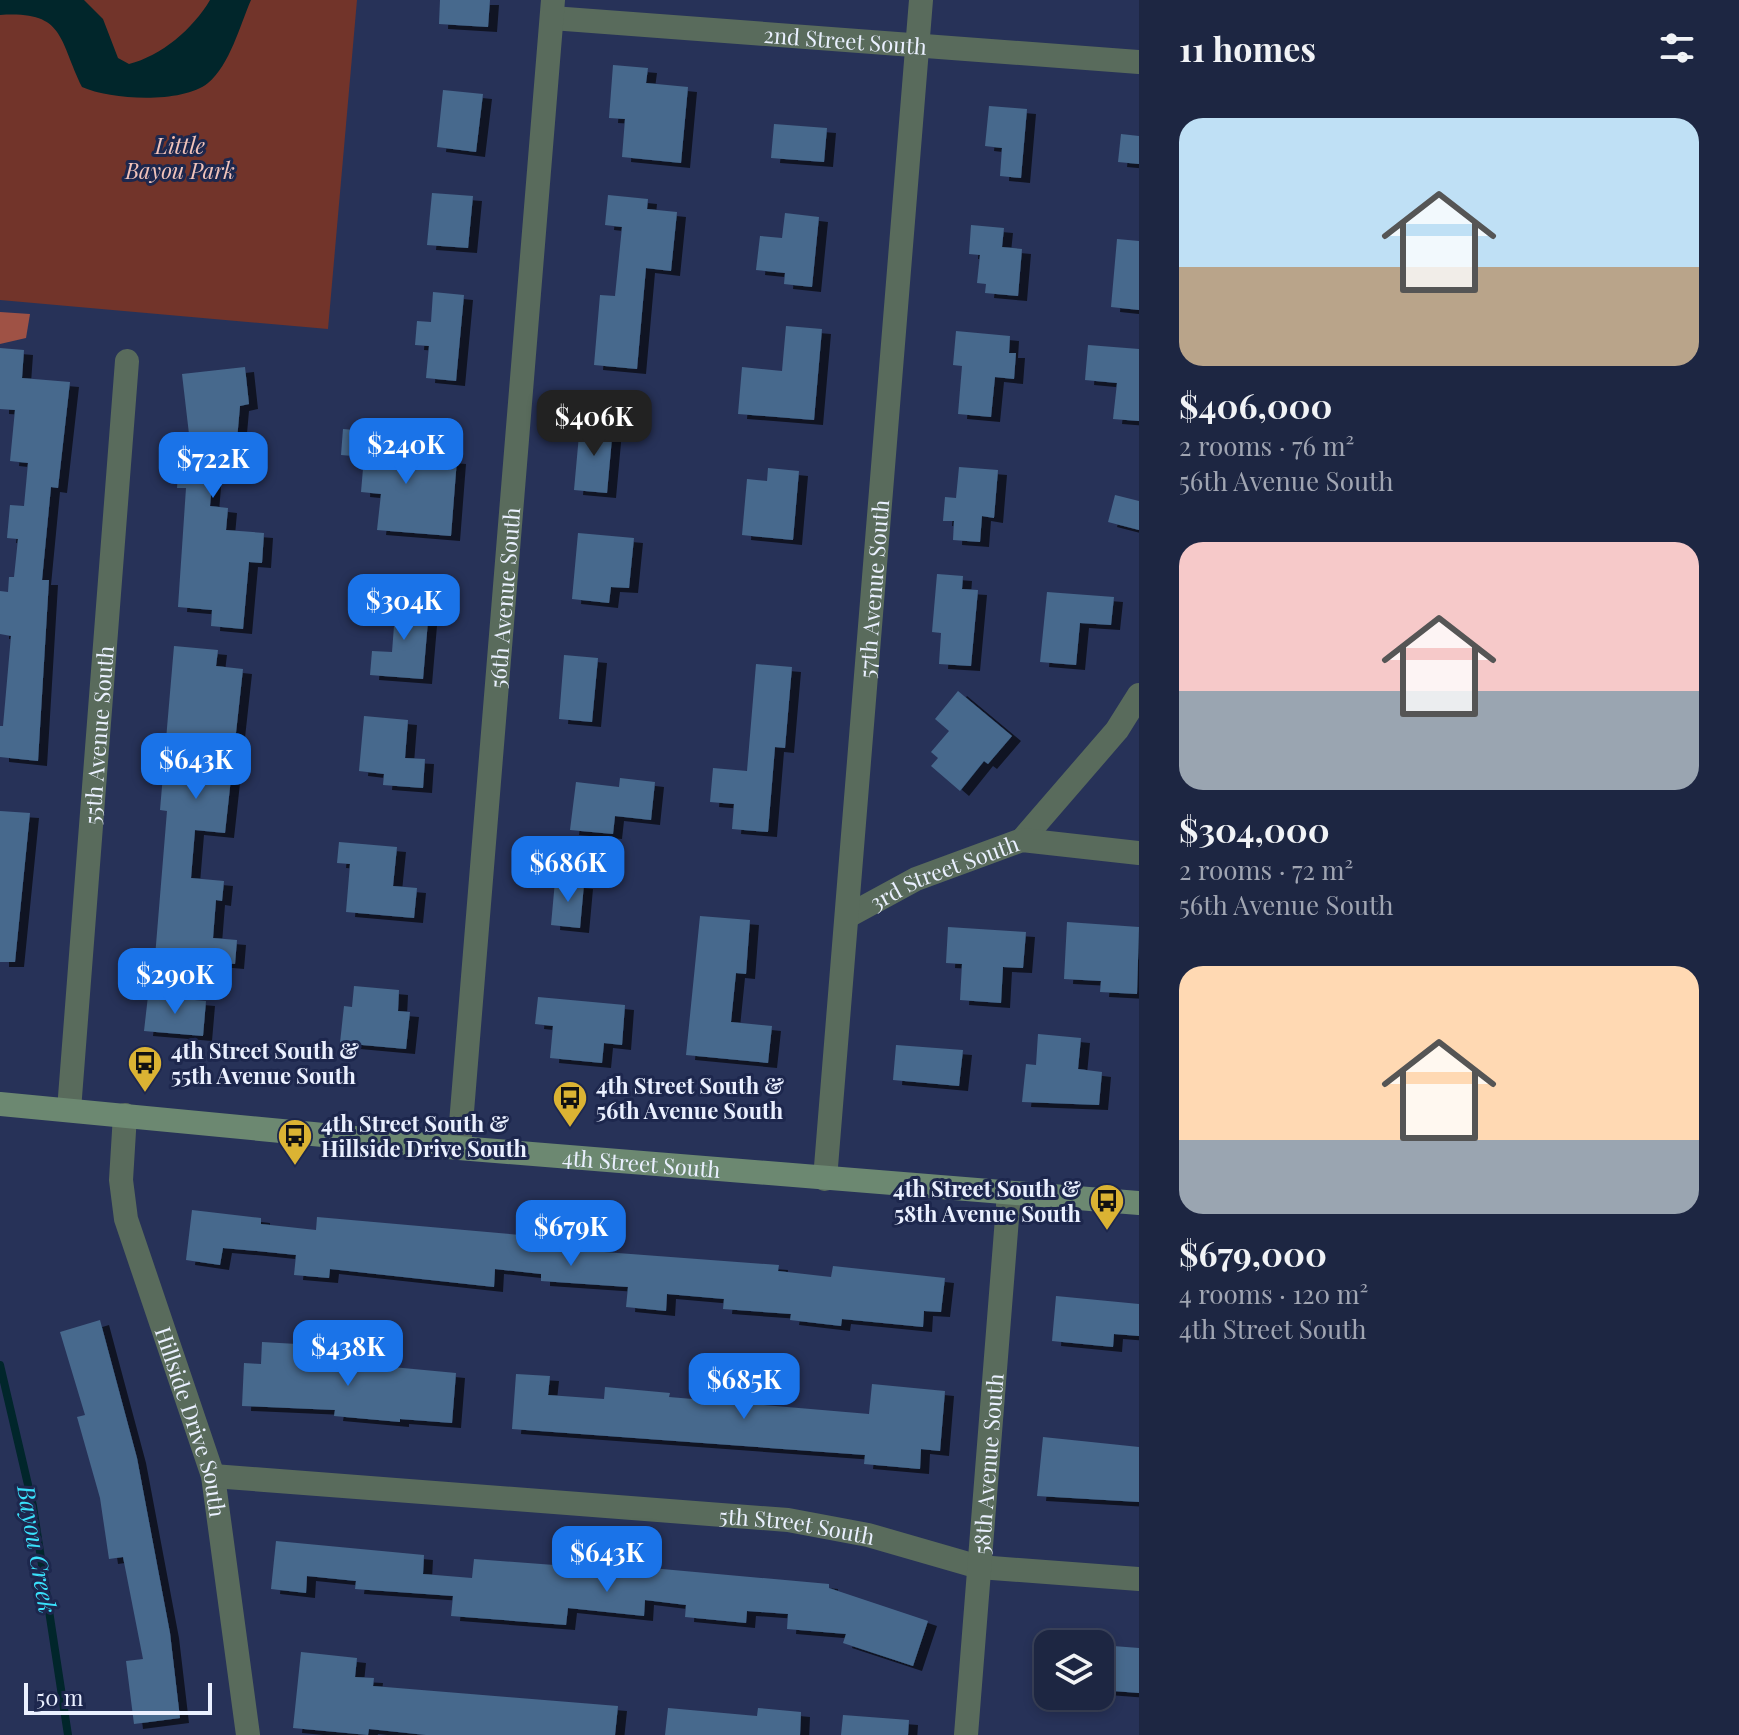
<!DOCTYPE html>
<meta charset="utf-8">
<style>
:root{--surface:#1d2642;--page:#2a324d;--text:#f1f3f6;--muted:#a0a5b2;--line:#3b435b;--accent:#1a73e8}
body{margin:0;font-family:"Playfair Display",serif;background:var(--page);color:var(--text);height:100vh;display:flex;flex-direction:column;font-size:30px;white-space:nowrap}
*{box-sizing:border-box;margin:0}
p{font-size:26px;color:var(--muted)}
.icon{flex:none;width:44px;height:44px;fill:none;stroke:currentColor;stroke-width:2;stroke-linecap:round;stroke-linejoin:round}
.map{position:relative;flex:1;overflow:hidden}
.panel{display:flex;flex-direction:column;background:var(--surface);width:600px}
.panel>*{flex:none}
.buttons{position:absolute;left:1034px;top:1630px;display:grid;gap:16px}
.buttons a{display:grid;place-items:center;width:80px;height:80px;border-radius:16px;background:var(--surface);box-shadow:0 4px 12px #0003,0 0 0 2px var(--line);font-size:40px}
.scale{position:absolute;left:24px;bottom:20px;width:188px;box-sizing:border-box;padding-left:8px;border:4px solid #eaf0ff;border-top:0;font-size:22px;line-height:28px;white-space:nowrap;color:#eaf0ff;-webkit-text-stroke:6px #1d274d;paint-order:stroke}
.price{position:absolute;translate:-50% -68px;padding:0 18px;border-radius:16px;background:var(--accent);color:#fff;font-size:26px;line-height:52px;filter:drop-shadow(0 2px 4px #0008)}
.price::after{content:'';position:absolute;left:50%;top:48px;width:24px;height:18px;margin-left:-12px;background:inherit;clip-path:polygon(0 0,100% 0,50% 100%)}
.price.active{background:#222;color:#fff}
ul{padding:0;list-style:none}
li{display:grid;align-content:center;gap:16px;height:424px;padding:0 40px}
li span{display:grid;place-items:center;height:248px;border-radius:24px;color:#555}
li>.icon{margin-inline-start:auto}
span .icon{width:144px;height:144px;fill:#fffc;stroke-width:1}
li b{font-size:34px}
h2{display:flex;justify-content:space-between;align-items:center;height:96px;padding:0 40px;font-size:34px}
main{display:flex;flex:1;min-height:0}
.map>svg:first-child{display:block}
</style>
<main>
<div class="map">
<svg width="1139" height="1735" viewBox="0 0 1139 1735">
<defs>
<filter id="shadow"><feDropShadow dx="9" dy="5" stdDeviation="0" flood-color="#0009"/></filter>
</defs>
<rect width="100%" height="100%" fill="#273258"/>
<path fill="#72342a" d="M0,0H357L328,329L0,300Z"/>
<path fill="#9f5245" d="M0,312L30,314L26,338L0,344Z"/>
<path fill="#01262b" d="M0,0H84L103,19L118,58L129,64C161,56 193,29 210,0H251C240,25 230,65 208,83C182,104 111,100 82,87C58,38 65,11 0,15Z"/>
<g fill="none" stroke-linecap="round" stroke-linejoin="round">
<path stroke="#01262b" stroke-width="8" d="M0,1365L33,1506L68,1735"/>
</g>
<path fill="#47698d" filter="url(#shadow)" d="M440,0H490L488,27L439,24Z
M613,65L648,68L646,83L688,87L681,163L622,157L625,119L609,118Z
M443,90L483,94L476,152L437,147Z
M989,106L1027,109L1021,178L1000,176L1002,148L985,146Z
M774,124L827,128L824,162L771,158Z
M1121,134L1139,136V164L1118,162Z
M432,193L473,196L468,248L427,245Z
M608,195L648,199L647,209L677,212L671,271L646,268L637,369L594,365L600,295L615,296L622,227L605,225Z
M785,213L819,217L812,287L784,284L785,273L756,270L760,236L782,238Z
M971,225L1004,228L1002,247L1022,249L1018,296L985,293L986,284L977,283L980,255L969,254Z
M1117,239L1139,241V310L1111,307Z
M433,292L464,295L456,381L426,378L429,346L415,345L417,321L431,322Z
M786,326L822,329L814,420L738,414L742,367L782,371Z
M956,331L1010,336L1009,353H1016L1014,379L995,377L991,417L958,414L962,366L953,365Z
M1088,345L1139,349V421L1113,419L1117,383L1085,380Z
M0,348L24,350L22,378L70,382L58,488L51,487L42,580H49L38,761L0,757V726H3L11,636L0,634V591L8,592L9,577H14L18,539L7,538L10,505L24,506L28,463L10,461L15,410L0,409Z
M245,367L249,404L240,406L235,462L214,460L210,506L228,508L226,530L264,533L262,563L249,562L243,629L211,626L212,610L178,607L186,488H177L181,433L189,434L182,374Z
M580,424L613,427L607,493L574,490Z
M343,429L377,432L375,452L457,459L451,536L377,530L381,494L361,492L364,457L341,455Z
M959,467L998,470L994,518L982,516L980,542L953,540L954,521H943L945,497L956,498Z
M768,468L799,471L793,540L742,535L747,479L767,481Z
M1115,495L1139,501V530L1108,522Z
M578,533L634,538L629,588L611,587L609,603L572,599Z
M937,574L963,576L962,589L978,590L971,666L939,664L941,633L932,632Z
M397,587L417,589L415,620L428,621L423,679L370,675L372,651L392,652Z
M1047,592L1114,597L1111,625L1080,623L1076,665L1040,662Z
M174,646L218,650L216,666L243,669L225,833L195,830L191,878L224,881L222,901L216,900L213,938L237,940L235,964L155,957L167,811L160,810Z
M564,655L598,658L592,722L559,719Z
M756,664L792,667L785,748L775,747L768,832L732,829L734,804L710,802L713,768L747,771Z
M958,691L1012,736L988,764L984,761L960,791L931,766L938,758L931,752L949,731L935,719Z
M364,716L408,720L405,758L425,759L423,788L383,785L384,774L359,771Z
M620,778L655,782L651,820L615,816L613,834L570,830L576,782L619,787Z
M0,811L30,813L15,962H0Z
M339,842L397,847L393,886L417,888L414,918L346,912L350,864L337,863Z
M555,881L584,884L580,928L551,925Z
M700,916L750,920L746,974L736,973L731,1022L772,1026L768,1063L686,1055Z
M1067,922L1139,927L1137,994L1100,992L1101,981L1064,979Z
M948,927L1026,932L1023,968L1003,967L1001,1003L960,1000L962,964L946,963Z
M354,986L399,990L398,1011L410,1012L406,1049L340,1043L344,1006L352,1007Z
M148,996L206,1001L203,1036L144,1031Z
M538,997L625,1005L622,1045L604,1043L602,1063L550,1058L553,1026L535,1024Z
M1038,1034L1081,1038L1078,1069L1102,1072L1099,1105L1022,1102L1026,1064L1036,1065Z
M896,1045L963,1050L959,1086L893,1080Z
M192,1210L261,1218V1224L316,1230L317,1217L520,1235V1238L605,1245L604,1252L779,1265L778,1271L831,1277L833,1266L945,1278L941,1312L924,1311L923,1327L842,1319L841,1326L790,1320L791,1314L723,1309L724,1299L667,1294L666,1311L626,1307L628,1287L541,1281V1274L495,1269L494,1287L330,1269L329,1278L294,1275L296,1255L257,1251L223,1248L220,1265L186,1260Z
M1056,1296L1139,1304V1336L1114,1334L1113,1347L1052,1341Z
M100,1320L137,1458L170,1633L180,1718L134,1724L126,1661L143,1659L123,1557L109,1559L100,1498L77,1417L85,1415L60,1332Z
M262,1342L297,1344L296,1365L339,1367V1362L456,1373L452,1423L400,1419V1422L334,1416L335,1410L242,1406L244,1363L261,1364Z
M516,1374L550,1376L548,1395L604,1399L605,1387L670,1393L669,1397L869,1414L872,1384L945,1391L940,1451L921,1449L920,1469L864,1464L865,1455L512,1429Z
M1043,1437L1139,1447V1502L1037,1496Z
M276,1541L424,1555L423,1574L472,1578L474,1559L607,1569V1564L829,1584V1588L928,1621L913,1666L843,1643L846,1634L787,1629L788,1614L747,1611L746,1623L685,1617L686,1605L645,1600L644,1616L568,1608L566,1625L451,1616L453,1596L355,1589L356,1581L307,1576L306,1593L271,1589Z
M1100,1645L1139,1648V1693L1100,1690Z
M301,1652L357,1658L355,1677L374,1678L373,1686L618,1706L615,1735H426L369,1729L368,1735L293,1728Z
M668,1708L757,1716L758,1708L801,1712L800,1735H665Z
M843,1715L909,1720L908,1735H841Z"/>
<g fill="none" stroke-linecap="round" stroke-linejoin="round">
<g stroke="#596b5c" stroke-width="24">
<path id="s1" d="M552,18L1139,62"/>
<path d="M1022,840L1117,730L1139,695"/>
<path id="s2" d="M848,916L916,879L1022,840L1139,853"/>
<path id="s3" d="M69,1110L127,361"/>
<path id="s4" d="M125,1115L121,1180L126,1219L213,1476L248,1735"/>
<path id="s5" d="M459,1148L553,0"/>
<path id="s6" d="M825,1179L921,0"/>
<path id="s7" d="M213,1476L788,1520L868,1535L979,1567L1139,1579"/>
<path id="s8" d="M966,1735L1009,1193"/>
</g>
<path stroke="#6c8871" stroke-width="24" id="s9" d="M0,1104L459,1148L1139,1203"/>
</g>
<defs>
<symbol id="bus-pin" viewBox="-11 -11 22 30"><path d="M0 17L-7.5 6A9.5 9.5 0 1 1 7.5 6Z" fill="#dbb333" stroke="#1d274d"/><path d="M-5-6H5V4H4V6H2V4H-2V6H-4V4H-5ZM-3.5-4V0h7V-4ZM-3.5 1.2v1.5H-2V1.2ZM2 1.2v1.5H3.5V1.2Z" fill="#111"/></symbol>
</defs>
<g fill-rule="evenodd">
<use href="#bus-pin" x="125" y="1043" width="40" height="54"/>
<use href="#bus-pin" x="550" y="1078" width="40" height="54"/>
<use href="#bus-pin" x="275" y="1116" width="40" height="54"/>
<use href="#bus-pin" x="1087" y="1181" width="40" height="54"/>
</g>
<g text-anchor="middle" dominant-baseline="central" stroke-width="6" stroke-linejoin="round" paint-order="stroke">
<g font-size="22" fill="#eaf0ff" stroke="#1d274d">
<text stroke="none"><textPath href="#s1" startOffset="294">2nd Street South</textPath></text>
<text stroke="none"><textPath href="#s6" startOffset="592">57th Avenue South</textPath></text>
<text stroke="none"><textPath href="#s5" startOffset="552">56th Avenue South</textPath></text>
<text stroke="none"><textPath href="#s3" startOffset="376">55th Avenue South</textPath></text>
<text stroke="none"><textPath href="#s2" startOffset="106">3rd Street South</textPath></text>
<text stroke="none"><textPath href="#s9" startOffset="644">4th Street South</textPath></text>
<text stroke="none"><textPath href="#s4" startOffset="318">Hillside Drive South</textPath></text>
<text stroke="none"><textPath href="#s8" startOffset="272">58th Avenue South</textPath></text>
<text stroke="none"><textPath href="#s7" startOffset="586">5th Street South</textPath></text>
</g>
<g font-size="22" font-style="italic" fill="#f1c3ba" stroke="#1d274d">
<text x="180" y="145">Little<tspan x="180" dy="25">Bayou Park</tspan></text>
</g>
<g font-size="22" font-weight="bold" fill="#eaf0ff" stroke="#1d274d" text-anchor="start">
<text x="171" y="1050">4th Street South &amp;<tspan x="171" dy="25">55th Avenue South</tspan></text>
<text x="596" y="1085">4th Street South &amp;<tspan x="596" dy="25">56th Avenue South</tspan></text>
<text x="321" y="1123">4th Street South &amp;<tspan x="321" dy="25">Hillside Drive South</tspan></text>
<text x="1081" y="1188" text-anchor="end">4th Street South &amp;<tspan x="1081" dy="25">58th Avenue South</tspan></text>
</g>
<g font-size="24" font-style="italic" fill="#3ae2fc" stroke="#1d274d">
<text transform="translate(38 1549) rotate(80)">Bayou Creek</text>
</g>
</g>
</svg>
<div class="buttons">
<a><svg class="icon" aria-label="layers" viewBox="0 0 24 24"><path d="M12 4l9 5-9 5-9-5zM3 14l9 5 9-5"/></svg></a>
</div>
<div class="scale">50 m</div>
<b class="price active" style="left:594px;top:458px">$406K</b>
<b class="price" style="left:406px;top:486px">$240K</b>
<b class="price" style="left:213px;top:500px">$722K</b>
<b class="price" style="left:404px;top:642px">$304K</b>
<b class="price" style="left:196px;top:801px">$643K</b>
<b class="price" style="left:568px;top:904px">$686K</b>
<b class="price" style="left:175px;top:1016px">$290K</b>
<b class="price" style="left:571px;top:1268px">$679K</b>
<b class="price" style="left:348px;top:1388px">$438K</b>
<b class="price" style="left:744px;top:1421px">$685K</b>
<b class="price" style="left:607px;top:1594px">$643K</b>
</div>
<section class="panel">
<h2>11 homes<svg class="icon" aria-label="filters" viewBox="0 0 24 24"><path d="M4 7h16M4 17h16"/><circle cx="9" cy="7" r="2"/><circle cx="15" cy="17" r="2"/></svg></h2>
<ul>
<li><span style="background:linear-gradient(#bfe0f5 60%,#b9a48a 0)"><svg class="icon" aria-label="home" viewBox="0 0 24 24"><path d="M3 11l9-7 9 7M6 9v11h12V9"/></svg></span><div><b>$406,000</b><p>2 rooms · 76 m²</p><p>56th Avenue South</p></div></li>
<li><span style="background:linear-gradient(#f6c9c9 60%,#9aa5b1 0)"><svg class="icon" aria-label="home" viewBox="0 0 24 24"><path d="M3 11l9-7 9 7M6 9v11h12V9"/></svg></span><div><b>$304,000</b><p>2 rooms · 72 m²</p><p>56th Avenue South</p></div></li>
<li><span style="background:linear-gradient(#ffd9b3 70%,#9aa5b1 0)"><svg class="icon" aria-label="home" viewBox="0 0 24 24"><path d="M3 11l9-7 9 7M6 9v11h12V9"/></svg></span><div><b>$679,000</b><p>4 rooms · 120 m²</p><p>4th Street South</p></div></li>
</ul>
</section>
</main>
